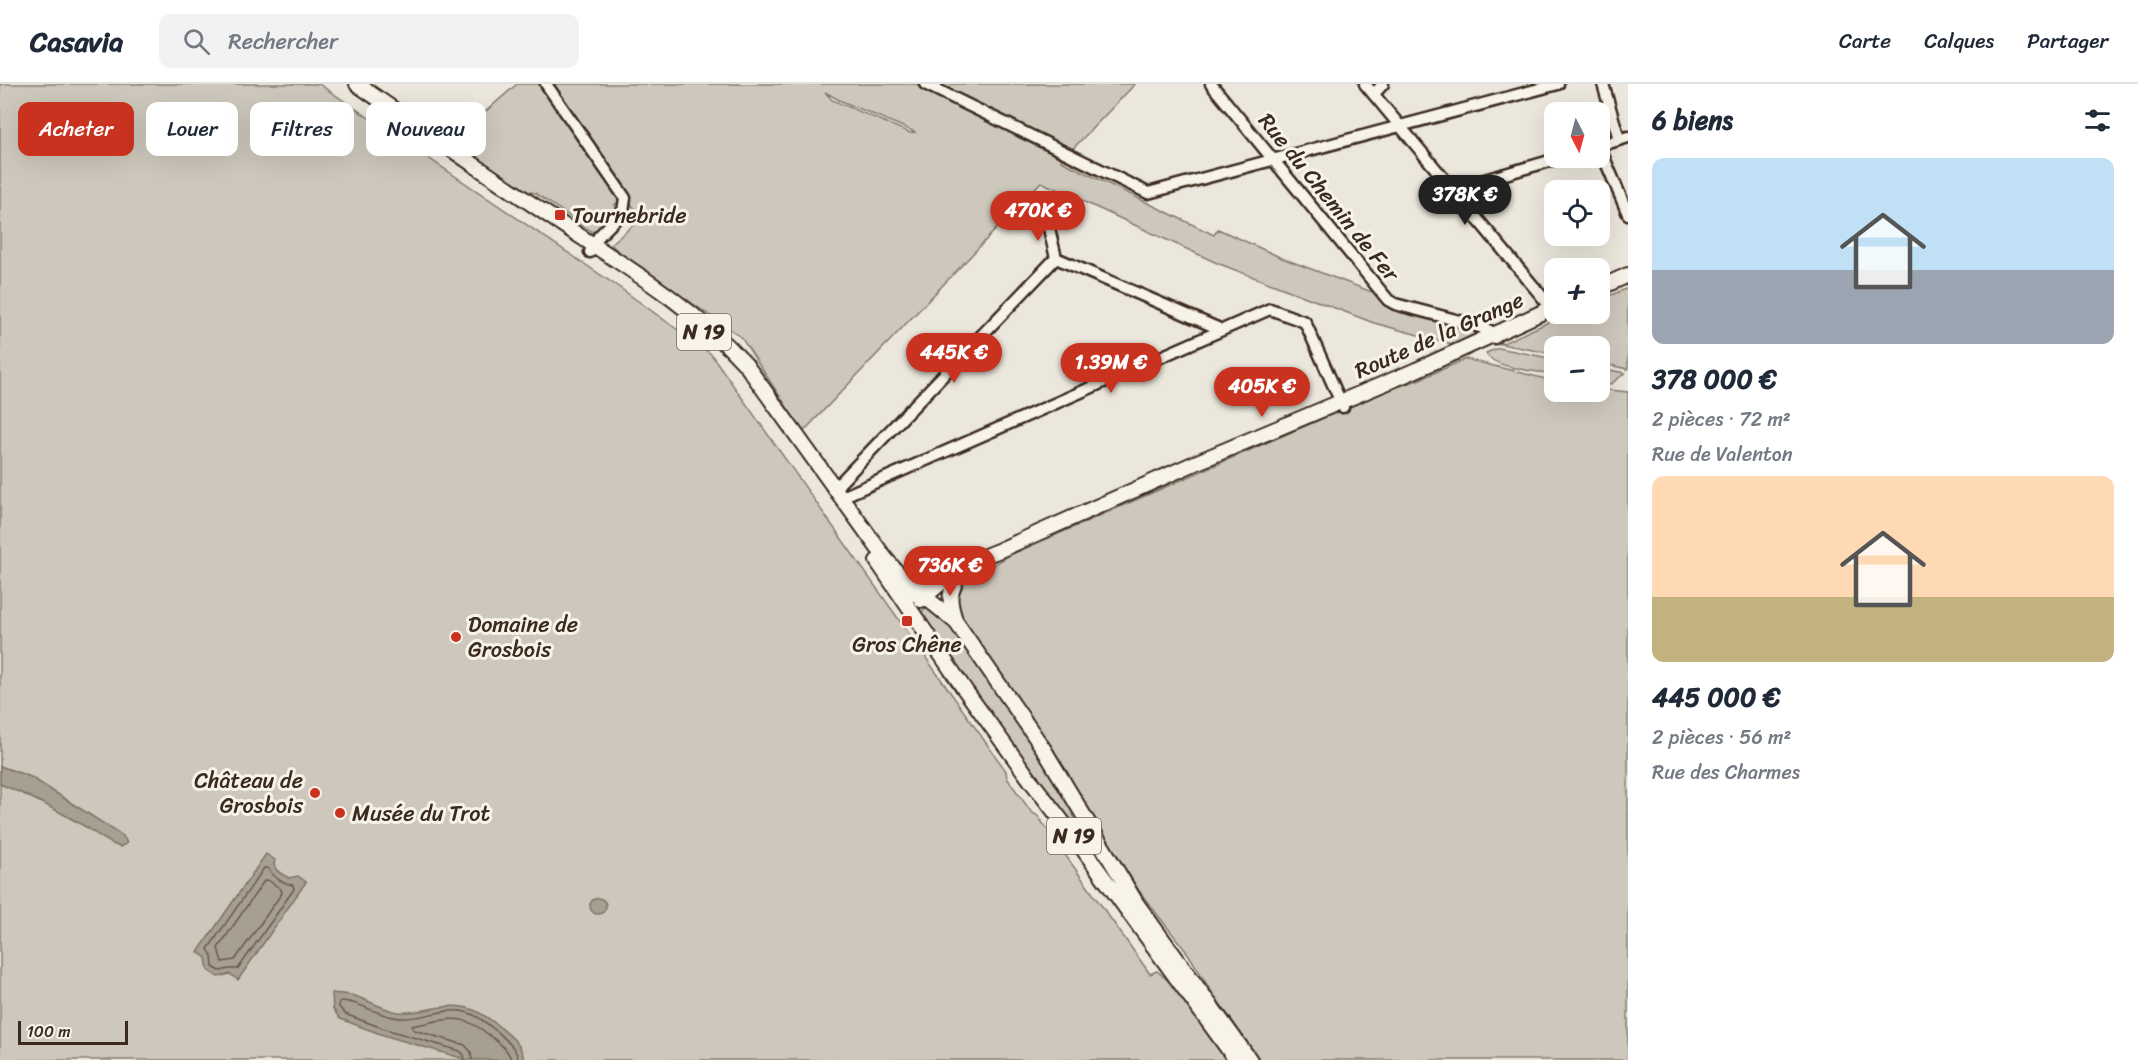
<!DOCTYPE html>
<html lang="fr">
<meta charset="utf-8">
<style>
:root{--surface:#fff;--page:#f2f2f3;--text:#1f2937;--muted:#747a83;--line:#e0e1e3;--accent:#c8321e}
body{margin:0;font-family:Sriracha,sans-serif;background:var(--page);color:var(--text);height:100vh;display:flex;flex-direction:column;font-size:22px;white-space:nowrap}
*{box-sizing:border-box;margin:0}
p{font-size:20px;color:var(--muted)}
.icon{flex:none;width:33px;height:33px;fill:none;stroke:currentColor;stroke-width:2;stroke-linecap:round;stroke-linejoin:round}
.map{position:relative;flex:1;overflow:hidden}
.details{display:flex;flex-direction:column;background:var(--surface);width:510px}
.details>*{flex:none}
.top-card{position:absolute;left:18px;top:18px;width:570px;height:54px;display:flex;gap:12px}
.needle{width:39px;rotate:174deg}
.fabs{position:absolute;left:1544px;top:18px;display:grid;gap:12px}
.fabs a{display:grid;place-items:center;width:66px;height:66px;border-radius:12px;background:var(--surface);box-shadow:0 6px 24px #0002;font-size:30px}
.scale{position:absolute;left:18px;bottom:15px;width:110px;box-sizing:border-box;padding-left:6px;border:3px solid #3b2a1e;border-top:0;font-size:16px;line-height:21px;white-space:nowrap;color:#3b2a1e;-webkit-text-stroke:4px #f7f3e8;paint-order:stroke}
.price{position:absolute;translate:-50% -51px;padding:0 14px;border-radius:21px;background:var(--accent);color:#fff;font-size:20px;line-height:39px;filter:drop-shadow(0 2px 3px #0008)}
.price::after{content:'';position:absolute;left:50%;top:36px;width:18px;height:14px;margin-left:-9px;background:inherit;clip-path:polygon(0 0,100% 0,50% 100%)}
.price.current{background:#222;color:#fff}
ul{padding:0;list-style:none}
li{display:grid;align-content:center;gap:12px;height:318px;padding:0 24px}
li span{display:grid;place-items:center;height:186px;border-radius:12px;color:#555}
li>.icon{margin-inline-start:auto}
span .icon{width:108px;height:108px;fill:#fffc;stroke-width:1}
li b{font-size:26px}
h2{display:flex;justify-content:space-between;align-items:center;height:72px;padding:0 24px;font-size:26px}
.pill{padding:0 21px;border-radius:12px;background:var(--surface);box-shadow:0 6px 24px #0002;font-size:21px;line-height:54px}
.pill.current{background:var(--accent);color:#fff}
header{display:flex;align-items:center;gap:36px;box-sizing:border-box;height:84px;padding:0 30px;background:var(--surface);border-bottom:2px solid var(--line)}
header strong{font-size:28px}
nav{display:flex;gap:33px;margin-inline-start:auto;font-size:21px}
.search{width:420px;height:54px;background:var(--page);display:flex;align-items:center;gap:15px;box-sizing:border-box;padding:0 21px;border-radius:12px;color:var(--muted);font-size:22px}
main{display:flex;flex:1;min-height:0}
.map>svg:first-child{display:block}
</style>
<header>
<strong>Casavia</strong>
<div class="search"><svg class="icon" aria-label="search" viewBox="0 0 24 24"><circle cx="10" cy="10" r="6"/><path d="M15 15l6 6"/></svg>Rechercher</div>
<nav><a>Carte</a><a>Calques</a><a>Partager</a></nav>
</header>
<main>
<div class="map">
<svg width="1628" height="976" viewBox="0 0 1628 976">
<rect width="100%" height="100%" fill="#ece7dc"/>
<filter id="ink" filterUnits="userSpaceOnUse"><feTurbulence type="fractalNoise" baseFrequency=".0167" numOctaves="2"/><feDisplacementMap in="SourceGraphic" scale="12" xChannelSelector="R" yChannelSelector="G"/><feConvolveMatrix kernelMatrix="1 2 1 2 8 2 1 2 1" color-interpolation-filters="sRGB"/></filter>
<g filter="url(#ink)">
<path fill="#cec8bc" stroke="#84796d" stroke-width="1.5" fill-rule="evenodd" d="M0,0H319L620,204L711,270L1006,687L1007,694L1032,729L1037,731L1150,890L1157,887L1181,908L1229,976H0Z
M517,0H1135L1061,77L1214,151L1218,145L1282,174L1481,249L1484,253L1458,264L1452,260L1374,239L1217,179L1041,98L803,348L741,253L618,168L611,160L642,134L630,119L623,117L615,120L616,126L605,130L603,140L594,149L535,109L522,106L473,73L460,50ZM825,8L839,16L915,48L910,49L832,16Z
M1628,204V285L1599,279V262H1554V270L1501,260L1566,230H1599V216Z
M1499,264L1554,275V290C1537,287 1494,285 1486,269Z
M1466,275L1554,297V308H1599V305L1628,308V976H1260L1209,904L1189,871L1139,807L960,530L954,513L956,503L1010,471L1385,307L1418,296Z
M1599,284L1625,289L1611,300L1599,298Z
M929,521L944,534L958,552L1048,679L1141,834L1056,722L919,530Z"/>
<path fill="#a89f93" stroke="#7c7064" stroke-width="1.5" d="M0,682L31,693L123,752L127,759L120,763C107,759 96,749 84,742C57,726 30,712 0,700Z
M266,770L275,776C271,786 282,790 289,794L298,792L306,798L238,896L230,890L218,893L208,886L206,874L198,868Z
M590 822a8 8 0 1 1 16 0a8 8 0 1 1-16 0Z
M332,909C339,910 348,910 355,912C370,917 382,925 398,928C408,929 420,927 430,925C462,918 476,923 501,944C512,953 522,961 524,976H468L383,951L340,935L333,925Z"/>
<g fill="none" stroke-linecap="round" stroke-linejoin="round">
<path stroke="#67594d" stroke-width="1.5" d="M264,784H268C273,793 283,800 293,801L294,805L238,885H229L220,887L213,883L212,872L208,865Z
M268,796L281,805L282,809L235,876L222,878L218,864L264,797Z
M465,976L464,971L460,967L385,945L345,930L339,923V918L342,917C362,918 379,933 400,934C423,936 447,921 469,929C481,933 491,943 500,950C508,958 517,965 518,976
M472,976L471,968L465,961L414,946L412,942C418,940 425,940 431,938C460,932 470,935 493,954C500,960 509,966 511,976"/>
<defs>
<path id="minor" d="M546,0L625,114L623,128L599,152L590,168
M925,0L1148,109L1558,0
M1211,0L1388,216L1395,220L1475,241L1490,247L1495,254
M1365,0L1554,227
M1603,0L1619,55
M1374,10L1383,0
M1599,62L1628,130
M1599,62L1628,53
M1454,105L1560,74
M1047,136L1056,174
M1056,174L1222,246
M835,404L1056,174
M842,413L1270,225L1305,238L1343,323"/>
<path id="major" d="M357,0C423,46 490,92 557,137C623,181 692,221 746,281L885,474L903,495L956,538L1043,664L1137,820L1250,976
M1599,204L1628,191
M877,477L965,606L1031,697L1075,754L1236,976
M910,511L930,494L1000,466L1195,379L1414,287L1554,223
M921,516L941,499L957,491
M955,536C948,514 949,510 959,490"/>
</defs>
<use href="#minor" stroke="#3b2a1e" stroke-width="15"/>
<use href="#major" stroke="#3b2a1e" stroke-width="18"/>
<use href="#minor" stroke="#f7f3e8" stroke-width="10"/>
<use href="#major" stroke="#f7f3e8" stroke-width="14"/>
</g>
</g>
<g fill="#c8321e" stroke="#f7f3e8" stroke-width="2">
<rect x="554" y="125" width="12" height="12" rx="3"/>
<rect x="901" y="531" width="12" height="12" rx="3"/>
<circle cx="456" cy="553" r="6"/>
<circle cx="315" cy="709" r="6"/>
<circle cx="340" cy="729" r="6"/>
</g>
<g text-anchor="middle" dominant-baseline="central" stroke-width="6" stroke-linejoin="round" paint-order="stroke">
<g fill="#f7f3e8" stroke="#73665b" stroke-width="1.5">
<rect x="677" y="230" width="54" height="36" rx="4.5"/>
<rect x="1047" y="734" width="54" height="36" rx="4.5"/>
</g>
<g font-size="21" font-weight="bold" fill="#3b2a1e">
<text x="704" y="248">N 19</text>
<text x="1074" y="752">N 19</text>
</g>
<g font-size="22" fill="#3b2a1e" stroke="#f7f3e8">
<text transform="translate(1329 113) rotate(51)">Rue du Chemin de Fer</text>
<text transform="translate(1439 251) rotate(-24)">Route de la Grange</text>
</g>
<g font-size="22" fill="#3b2a1e" stroke="#f7f3e8" text-anchor="start">
<text x="572" y="131">Tournebride</text>
<text x="468" y="540">Domaine de<tspan x="468" dy="25">Grosbois</tspan></text>
<text x="907" y="560" text-anchor="middle">Gros Chêne</text>
<text x="303" y="696" text-anchor="end">Château de<tspan x="303" dy="25">Grosbois</tspan></text>
<text x="352" y="729">Musée du Trot</text>
</g>
</g>
</svg>
<div class="fabs">
<a><svg class="needle" viewBox="-14 -14 28 28"><path d="M0-13l5 13h-10z" fill="#e53935"/><path d="M0 13l5-13h-10z" fill="#747a83"/></svg></a>
<a><svg class="icon" aria-label="locate" viewBox="0 0 24 24"><circle cx="12" cy="12" r="6"/><path d="M12 2v4M12 18v4M2 12h4M18 12h4"/></svg></a>
<a>+</a>
<a>−</a>
</div>
<div class="scale">100 m</div>
<b class="price current" style="left:1465px;top:142px">378K €</b>
<b class="price" style="left:1038px;top:158px">470K €</b>
<b class="price" style="left:954px;top:300px">445K €</b>
<b class="price" style="left:1111px;top:310px">1.39M €</b>
<b class="price" style="left:1262px;top:334px">405K €</b>
<b class="price" style="left:950px;top:513px">736K €</b>
<div class="top-card">
<a class="pill current">Acheter</a>
<a class="pill">Louer</a>
<a class="pill">Filtres</a>
<a class="pill">Nouveau</a>
</div>
</div>
<section class="details">
<h2>6 biens<svg class="icon" aria-label="filters" viewBox="0 0 24 24"><path d="M4 7h16M4 17h16"/><circle cx="9" cy="7" r="2"/><circle cx="15" cy="17" r="2"/></svg></h2>
<ul>
<li><span style="background:linear-gradient(#bfe0f5 60%,#9aa5b1 0)"><svg class="icon" aria-label="home" viewBox="0 0 24 24"><path d="M3 11l9-7 9 7M6 9v11h12V9"/></svg></span><div><b>378 000 €</b><p>2 pièces · 72 m²</p><p>Rue de Valenton</p></div></li>
<li><span style="background:linear-gradient(#ffd9b3 65%,#c2b280 0)"><svg class="icon" aria-label="home" viewBox="0 0 24 24"><path d="M3 11l9-7 9 7M6 9v11h12V9"/></svg></span><div><b>445 000 €</b><p>2 pièces · 56 m²</p><p>Rue des Charmes</p></div></li>
</ul>
</section>
</main>
